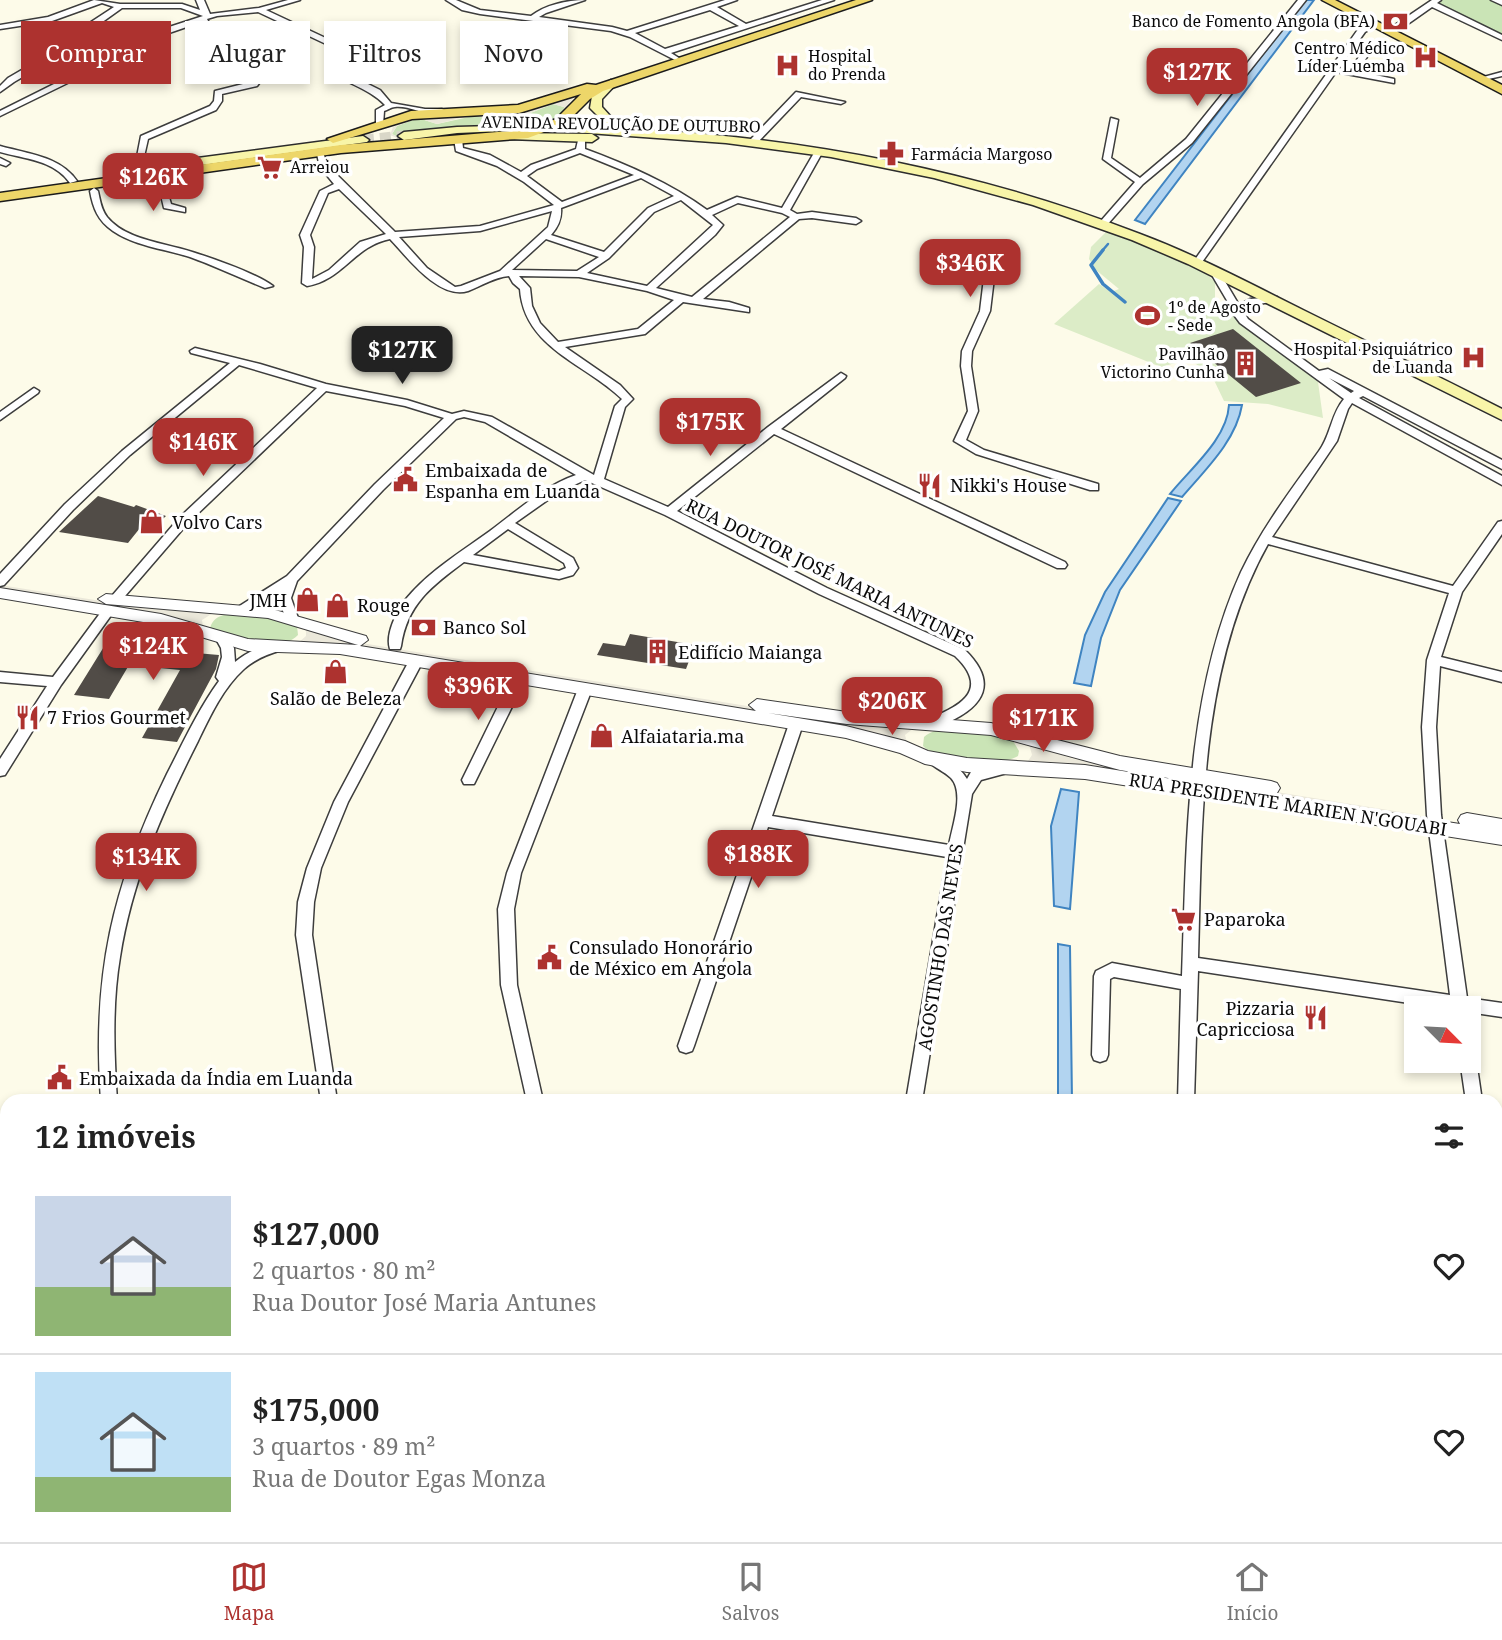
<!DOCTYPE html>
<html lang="pt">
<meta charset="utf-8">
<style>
:root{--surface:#fff;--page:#f2f2f2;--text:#222;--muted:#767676;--line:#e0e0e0;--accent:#ad322f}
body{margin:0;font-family:"Noto Serif",serif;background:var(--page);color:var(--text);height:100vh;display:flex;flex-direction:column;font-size:26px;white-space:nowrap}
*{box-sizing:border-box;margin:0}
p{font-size:23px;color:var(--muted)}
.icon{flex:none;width:38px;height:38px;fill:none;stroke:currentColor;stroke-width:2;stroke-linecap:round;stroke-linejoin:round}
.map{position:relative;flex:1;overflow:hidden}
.sheet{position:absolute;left:0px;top:1094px;width:1503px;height:450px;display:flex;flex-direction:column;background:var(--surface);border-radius:21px 21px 0 0;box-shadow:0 4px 10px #0003}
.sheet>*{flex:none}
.guide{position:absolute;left:21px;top:21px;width:700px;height:63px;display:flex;gap:14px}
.needle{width:46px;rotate:114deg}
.fabs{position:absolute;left:1404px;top:996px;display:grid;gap:14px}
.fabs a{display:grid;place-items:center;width:77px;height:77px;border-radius:0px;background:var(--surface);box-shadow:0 4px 10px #0003;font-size:35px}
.price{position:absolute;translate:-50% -60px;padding:0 16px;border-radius:14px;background:var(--accent);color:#fff;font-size:23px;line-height:46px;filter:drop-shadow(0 2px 4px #0008)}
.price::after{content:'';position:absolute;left:50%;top:42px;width:21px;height:16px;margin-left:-10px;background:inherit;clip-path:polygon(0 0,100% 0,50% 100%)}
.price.selected{background:#222;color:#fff}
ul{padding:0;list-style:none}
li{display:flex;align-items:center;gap:21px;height:175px;padding:0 35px}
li+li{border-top:2px solid var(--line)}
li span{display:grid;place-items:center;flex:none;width:196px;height:140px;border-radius:0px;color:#555}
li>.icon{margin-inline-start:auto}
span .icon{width:84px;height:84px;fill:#fffc;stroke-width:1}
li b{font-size:30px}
h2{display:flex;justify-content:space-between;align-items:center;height:84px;padding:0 35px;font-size:30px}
.chip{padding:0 24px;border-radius:0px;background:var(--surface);box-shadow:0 4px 10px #0003;font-size:24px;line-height:63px}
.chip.selected{background:var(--accent);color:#fff}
.tabs{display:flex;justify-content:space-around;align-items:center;height:98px;border-top:2px solid var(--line);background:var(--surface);font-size:19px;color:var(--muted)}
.tabs a{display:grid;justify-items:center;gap:4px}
.tabs .selected{color:var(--accent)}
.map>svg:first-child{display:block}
</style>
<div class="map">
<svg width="1502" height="1542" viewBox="0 0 1502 1542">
<rect width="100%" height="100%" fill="#fdfbe9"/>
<path fill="#cae4b6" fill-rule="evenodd" d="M1437,0H1495L1502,3V38L1433,4Z
M553,104L564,107L565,110L557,119L531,131L402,139L392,134L397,126L418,118L437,124L478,115L495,121L508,122ZM494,125L530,126L493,131L404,132Z
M241,613H256L297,626L298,635C276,657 235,636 210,629C213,614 228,614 241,613Z
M970,728L1013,741L1019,751L1018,756C1002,767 937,761 923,746L924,737C937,726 954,729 970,728Z"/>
<path fill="#dcecc7" d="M1108,230L1204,271L1215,282V298L1222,307L1318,382L1323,418L1268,404L1224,401L1213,378L1190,359L1161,367L1054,324L1099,284L1111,292L1119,289L1096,270L1089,259L1091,247Z"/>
<path fill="#ebe8da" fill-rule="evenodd" d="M580,91L569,103L558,121L527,133L402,140L390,135L393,127L417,117L517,111ZM553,104L564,107L563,114L549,124L531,131H528L530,125H494L403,132L406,137L465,132H526L402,139L392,134L397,126L418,118L437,124L473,115L495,121L508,122Z
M0,585L114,603L213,613L202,620L203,627L0,590Z
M306,628L343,640L845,722L915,727L905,735L908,746L298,643L306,636Z
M1029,744L1073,759L1180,776L1179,783L1026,764L1032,755Z
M1202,780L1419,815V822L1202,786Z"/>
<path fill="#b2d4f0" stroke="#3f84c1" stroke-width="2" d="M1305,0H1314L1145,224L1135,220Z
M1229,405H1242C1236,441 1205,470 1182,497L1170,494C1191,468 1227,439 1229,405Z
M1168,498L1181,501L1120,590L1101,638L1091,686L1074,683L1085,635L1105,592Z
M1061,789L1079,792L1070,909L1054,906L1051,826Z
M1058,944L1070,946L1072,1101H1058Z"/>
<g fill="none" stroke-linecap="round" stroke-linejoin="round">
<path stroke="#3f84c1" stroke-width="2.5" d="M1102,251L1108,244"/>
<path stroke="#3f84c1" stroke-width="3.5" d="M1103,250L1091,265L1103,284L1125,302"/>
</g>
<path fill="#514c47" d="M1233,329L1301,383L1256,397L1190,343Z
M98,496L134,507L136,505L166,516L150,531L140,528L128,543L59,532Z
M630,634L695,645L686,669L597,655L603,643L625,646Z
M110,637L143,639L138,648L219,655L216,669L177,742L142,738L180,670L129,665L109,699L74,695Z"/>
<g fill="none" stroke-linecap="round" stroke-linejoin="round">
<path stroke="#d9d7c8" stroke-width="11" stroke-dasharray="11 6" stroke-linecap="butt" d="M535,128L578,130
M363,140L404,136"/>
<defs>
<path id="minor" d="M94,0L120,4H182L200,10L196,0H204L210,14L259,8L288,0H300L266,10L332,41L336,52L334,65L338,69L380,90L391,103L425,109H442L446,111C429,120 412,105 395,107C391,107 388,110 384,111L383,125L376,127V110L385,105C367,86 340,83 326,65L328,52L326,44L258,12L217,16L207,19L230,63L229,65L222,63L201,22L172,32L0,116V111L166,28L203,16L181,8H122L94,28L69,35L77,41V45L14,82L0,92V86L8,78L68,43L61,38L63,32L88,24L114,7L102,3L52,21L0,29V25L48,17Z
M446,0H456L480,10L531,16C545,5 567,0 585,0L546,13L539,17L612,27L627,31L725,0H737L717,7L746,24L822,0H834L671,53L679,58L675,60L630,37L611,31L480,14L462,10ZM710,10L739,26L665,49L635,33Z
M1298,0H1306L1192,143L1143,184L1106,226H1100V222L1135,182L1103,159L1111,118L1118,120L1111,158L1140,178L1186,139Z
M1432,0H1441L1437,3L1502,35V40L1432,7L1395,33H1389V29Z
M1491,0H1502V5Z
M1372,23L1379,25L1365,32L1339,68L1350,70L1365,48H1371L1372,50L1357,71L1394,79V83L1336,72L1200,265H1194V261L1359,28Z
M1502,72V76L1484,80L1480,78Z
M249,73L256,75L260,82L257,86L222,94V101L216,110L148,139L141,170L134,172L141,136L210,106L214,101L215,91L251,82Z
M796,92L845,102L841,104L801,97L757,143H751V139Z
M458,136L462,139L463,148L490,155L521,172L531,165L576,149L579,136H585V149C628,165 670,183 707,210L737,197L782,208L814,153L821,151L822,153L790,210L797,214L812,212L856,218L861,221L856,224L812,218L799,219L703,299L729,302L749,308V312L683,302L645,334L565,347L620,385L633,399L625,407L604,479L668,507L768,427L841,373L846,376L845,378L781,429L1065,562L1067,565L1065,568H1057L774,434L677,511L827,588L965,650C1007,691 971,716 930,729L923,724L925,720C956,708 993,692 955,656L819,594L665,515L585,480L559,492L515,523L573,558L578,568L573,575L559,579L464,562C432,586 407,604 401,646L400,649H390C385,634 397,611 406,599C429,571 461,552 490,531C517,511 544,486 576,475L485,422L464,417L456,419L383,490L297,581L291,598L298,618L296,621H288C283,612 278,601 281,591L246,613H238L236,610L238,607L287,576L375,484L444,418L405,406L326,391L188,523L119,603H111L109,600L111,597L180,517L317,388L239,365L130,455L73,510L4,585L0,586V574L65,504L122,451L230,363L191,353L190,351L195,348L260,364L326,384L407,400L452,414L464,411L492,417L594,475L615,406L622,399C585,363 524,348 520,289L513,283L509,276C495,277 481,286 468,291C439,300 408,258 390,239C354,246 343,280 307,286L302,283L304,247L300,235L320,191L334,184L320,167L316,150H322L328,166L395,232L480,226L554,205L524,182L497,166L456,151L454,139ZM580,153L634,175L562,202L527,176L537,169ZM641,178L674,196L648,208L604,252L551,235C558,227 562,219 561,208ZM339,189L386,234L360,242L329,270L312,279L314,247L310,235L328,193ZM681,200L713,225L647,286L587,273L609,258L654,212ZM738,203L782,213L790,217L692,297L656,288L715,235L723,225L712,215ZM552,211L548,227L500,271L461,286L455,287L427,268L399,237L480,231ZM546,239L599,257L577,271L512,270ZM519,276L579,277L647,291L674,300L638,329L558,342L540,323L532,306L530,288ZM508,529L564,563L566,568L559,571L473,555Z
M0,146C28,154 60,156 77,181L70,183C54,160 25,159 0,152Z
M0,158L10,163L6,166L0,164Z
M157,178L164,180L171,204L185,208V212L164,208Z
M94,188L98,191C100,200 101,209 107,217C124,238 157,242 182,249C204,255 256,273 273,286L265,288C240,278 215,266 190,257C165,249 135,246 113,231C98,221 93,208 90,191Z
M1211,268H1217L1239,305L1250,299L1277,297V301L1253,305L1243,311L1248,319L1319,371L1328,369L1502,460V469L1363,396L1359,398L1502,476V485L1352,403L1348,409L1337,441L1272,537L1453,586L1498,522L1502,521V534L1462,592L1441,657L1502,672V682L1440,666L1436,727L1441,815L1467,998L1502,1003V1017L1468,1012V1008H1442L1198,971L1194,1101H1178L1181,989L1114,977L1110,979L1108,1055L1106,1060L1100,1062L1094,1060L1092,1055L1094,976L1096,971L1112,963L1182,976C1187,843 1185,696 1241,572C1262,528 1291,490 1319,451C1331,435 1331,414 1344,399L1240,323L1231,311L1232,309L1209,270ZM1329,378L1354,391L1351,393ZM1268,544L1449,593L1427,660L1422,727L1427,815L1450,995L1198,958C1202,821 1199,667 1268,544Z
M989,275L994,278L990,311L972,351L971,366L978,411L966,440L984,450L1098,484V490H1090L976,454L954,441L968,411L961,366L962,351L980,311L984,278Z
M34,388L39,391L38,393L0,420V412Z
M108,607L114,611L112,614L61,685L5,775L0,776V759L47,686L0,682V672L53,677L104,608Z
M222,634L227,636L234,648L235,662C247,652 261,646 277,642L283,647L282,650C268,654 255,659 244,669C223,688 210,716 198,741C163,810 132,880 120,957C112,1004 114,1053 117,1101H101C92,975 112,887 167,774C183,743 198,710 219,681L216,677L222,657L221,648L216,639Z
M416,656L423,661L348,802L321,868L314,902L312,935L337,1101H321L296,935L298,902L307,868L334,802L409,661Z
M519,673L526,678L476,780L474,784H464L462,780L512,678Z
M585,684L592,689L521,873L514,909L517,985L543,1101H527L501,985L498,909L507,873L578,689Z
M796,719L803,724L772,816L949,845C952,827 965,793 951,778C944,771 934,768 928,761L930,757L935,756C948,760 959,766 967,779L971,772L1002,764L1007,765L1009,769L1007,773L981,780L972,794L922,1101H906L947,857L768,827L694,1046L692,1051L686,1053L680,1051L678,1046L789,724Z
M1468,1053L1474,1055L1476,1060L1482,1101H1466L1460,1060H1468Z
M1496,1232L1502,1235V1286L1496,1284Z
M1502,1319V1337L1496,1339V1320Z
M7,1381V1401L0,1403V1383Z
M137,1536H157L158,1542H138Z
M403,1536H423L424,1542H404Z
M886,1536H906L908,1542H888Z
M1129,1536H1149L1150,1542H1130Z"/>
<path id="tertiary" d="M0,588L161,614L248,639L358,645L268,618L106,604L98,599L106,594L268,608L366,636L368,640L360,646L756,711L749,705L757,699L847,712L991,723L1120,756L1271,781L1277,783L1280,788L1277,793L1272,795L1460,824L1458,820L1461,815L1467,813L1502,819V845L1085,779L967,772L925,764L900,753L846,738L340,654L248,651L161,625L0,598ZM768,713L847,724L991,735L1120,770L1234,789L1085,765L967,758L928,751L905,741L846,726Z"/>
<path id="secondary" d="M611,80L617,83L602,99V107L612,118L634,125V129C807,138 978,171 1140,234C1196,255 1249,283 1303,310C1369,343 1436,375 1502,409V420L1188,264L1132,240L1033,205L934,178L831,157L726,143L574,132L572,130L578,127L624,129L604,122L590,108L592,96Z
M527,125L533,128L531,130L457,133L404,140L398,136L404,132L457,127Z
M511,133L592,134L598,138L592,142L507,139V135Z
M363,136L369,140L367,142L137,174L131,170L137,166Z"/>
<path id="primary" d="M856,0H872L603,91L590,99L565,124L528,138L341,153L0,201V193L341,145L533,129L556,119L581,94L519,113L412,119L333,143L327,139L411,111L518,105L587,84L596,85Z
M1322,0H1335L1502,85V94Z"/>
</defs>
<use href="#minor" stroke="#3d3d3d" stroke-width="3"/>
<use href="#tertiary" stroke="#3d3d3d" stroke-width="2"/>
<use href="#secondary" stroke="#2c2c2c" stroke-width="3"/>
<use href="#primary" stroke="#1b1b1b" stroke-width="3"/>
<use href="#minor" fill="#fff" fill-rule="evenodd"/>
<use href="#tertiary" fill="#fff" fill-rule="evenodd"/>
<use href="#secondary" fill="#f8f5a9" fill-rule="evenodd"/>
<use href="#primary" fill="#edd669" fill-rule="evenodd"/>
</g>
<defs>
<symbol id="bank-bare" viewBox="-9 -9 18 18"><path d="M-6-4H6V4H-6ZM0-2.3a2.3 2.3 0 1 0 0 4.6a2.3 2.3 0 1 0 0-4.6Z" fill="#ad322f" stroke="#fff" stroke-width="2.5" paint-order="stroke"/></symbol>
<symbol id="hospital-bare" viewBox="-9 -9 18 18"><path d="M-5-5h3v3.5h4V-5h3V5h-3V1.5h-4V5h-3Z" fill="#ad322f" stroke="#fff" stroke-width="2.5" paint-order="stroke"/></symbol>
<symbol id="pharmacy-bare" viewBox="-9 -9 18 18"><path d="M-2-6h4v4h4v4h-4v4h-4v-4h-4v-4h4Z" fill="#ad322f" stroke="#fff" stroke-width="2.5" paint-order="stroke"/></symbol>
<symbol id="supermarket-bare" viewBox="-9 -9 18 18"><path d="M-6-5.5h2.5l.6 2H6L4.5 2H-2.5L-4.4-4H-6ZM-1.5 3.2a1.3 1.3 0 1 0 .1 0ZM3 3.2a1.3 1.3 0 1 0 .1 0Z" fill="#ad322f" stroke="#fff" stroke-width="2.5" paint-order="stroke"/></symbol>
<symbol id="stadium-bare" viewBox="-9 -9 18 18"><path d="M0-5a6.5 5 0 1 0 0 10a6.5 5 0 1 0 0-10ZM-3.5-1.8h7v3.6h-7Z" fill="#ad322f" stroke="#fff" stroke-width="2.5" paint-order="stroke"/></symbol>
<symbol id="building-bare" viewBox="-9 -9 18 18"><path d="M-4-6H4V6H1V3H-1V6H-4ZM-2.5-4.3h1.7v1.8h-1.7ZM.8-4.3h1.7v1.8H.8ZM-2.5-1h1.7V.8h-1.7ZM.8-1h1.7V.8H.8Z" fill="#ad322f" stroke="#fff" stroke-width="2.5" paint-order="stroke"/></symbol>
<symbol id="civic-bare" viewBox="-9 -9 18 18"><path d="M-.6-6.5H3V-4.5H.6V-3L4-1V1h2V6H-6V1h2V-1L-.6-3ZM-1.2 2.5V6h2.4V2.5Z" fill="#ad322f" stroke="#fff" stroke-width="2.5" paint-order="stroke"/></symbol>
<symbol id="restaurant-bare" viewBox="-9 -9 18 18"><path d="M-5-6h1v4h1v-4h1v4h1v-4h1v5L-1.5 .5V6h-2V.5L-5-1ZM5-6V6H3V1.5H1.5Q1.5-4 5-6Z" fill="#ad322f" stroke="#fff" stroke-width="2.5" paint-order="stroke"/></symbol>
<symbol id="shop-bare" viewBox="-9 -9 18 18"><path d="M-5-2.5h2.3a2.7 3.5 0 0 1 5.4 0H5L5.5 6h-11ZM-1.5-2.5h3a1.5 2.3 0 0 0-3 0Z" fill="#ad322f" stroke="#fff" stroke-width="2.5" paint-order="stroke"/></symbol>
</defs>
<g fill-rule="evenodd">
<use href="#bank-bare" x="1378" y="4" width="35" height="35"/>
<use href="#hospital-bare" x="1408" y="40" width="35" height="35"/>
<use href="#hospital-bare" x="770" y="48" width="35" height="35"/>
<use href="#pharmacy-bare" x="874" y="136" width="35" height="35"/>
<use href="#supermarket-bare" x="252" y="150" width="35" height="35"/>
<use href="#stadium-bare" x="1130" y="298" width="35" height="35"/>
<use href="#hospital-bare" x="1456" y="340" width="35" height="35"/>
<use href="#building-bare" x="1228" y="346" width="35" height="35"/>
<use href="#civic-bare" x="388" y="462" width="35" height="35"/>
<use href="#restaurant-bare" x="912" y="468" width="35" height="35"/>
<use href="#shop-bare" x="134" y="504" width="35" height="35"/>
<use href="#shop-bare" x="290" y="582" width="35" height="35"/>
<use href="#shop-bare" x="320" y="588" width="35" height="35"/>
<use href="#bank-bare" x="406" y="610" width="35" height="35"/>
<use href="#building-bare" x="640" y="634" width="35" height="35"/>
<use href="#shop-bare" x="318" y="654" width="35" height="35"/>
<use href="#restaurant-bare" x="10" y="700" width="35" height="35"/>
<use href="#shop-bare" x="584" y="718" width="35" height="35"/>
<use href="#supermarket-bare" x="1166" y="902" width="35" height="35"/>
<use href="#civic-bare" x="532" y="940" width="35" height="35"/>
<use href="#restaurant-bare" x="1298" y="1000" width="35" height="35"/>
<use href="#civic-bare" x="42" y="1060" width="35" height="35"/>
</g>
<g text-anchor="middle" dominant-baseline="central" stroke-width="7" stroke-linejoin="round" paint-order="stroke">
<g font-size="16" fill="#0a0a0a" stroke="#fff" text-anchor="end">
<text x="1375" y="21">Banco de Fomento Angola (BFA)</text>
<text x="1405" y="48">Centro Médico<tspan x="1405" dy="18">Líder Luemba</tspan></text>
<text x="808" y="56" text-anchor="start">Hospital<tspan x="808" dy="18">do Prenda</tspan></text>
<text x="911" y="154" text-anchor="start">Farmácia Margoso</text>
<text x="290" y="167" text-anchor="start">Arreiou</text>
<text x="1168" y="307" text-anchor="start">1º de Agosto<tspan x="1168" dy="18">- Sede</tspan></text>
<text x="1453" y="349">Hospital Psiquiátrico<tspan x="1453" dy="18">de Luanda</tspan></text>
<text x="1225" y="354">Pavilhão<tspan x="1225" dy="18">Victorino Cunha</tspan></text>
</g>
<g font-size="16" fill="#0a0a0a" stroke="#fff">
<text transform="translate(621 124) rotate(1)">AVENIDA REVOLUÇÃO DE OUTUBRO</text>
</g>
<g font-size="18" fill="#0a0a0a" stroke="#fff" text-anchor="start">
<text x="425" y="470">Embaixada de<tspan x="425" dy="21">Espanha em Luanda</tspan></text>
<text x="950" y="485">Nikki's House</text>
<text x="172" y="522">Volvo Cars</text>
<text x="287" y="600" text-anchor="end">JMH</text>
<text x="357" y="605">Rouge</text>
<text x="443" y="627">Banco Sol</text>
<text x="678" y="652">Edifício Maianga</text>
<text x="336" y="698" text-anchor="middle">Salão de Beleza</text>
<text x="47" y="717">7 Frios Gourmet</text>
<text x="621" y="736">Alfaiataria.ma</text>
<text x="1204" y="919">Paparoka</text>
<text x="569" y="947">Consulado Honorário<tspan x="569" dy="21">de México em Angola</tspan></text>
<text x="1295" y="1008" text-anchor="end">Pizzaria<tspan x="1295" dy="21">Capricciosa</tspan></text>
<text x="79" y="1078">Embaixada da Índia em Luanda</text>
</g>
<g font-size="18" fill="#0a0a0a" stroke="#fff">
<text transform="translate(830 573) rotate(26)">RUA DOUTOR JOSÉ MARIA ANTUNES</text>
<text transform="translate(1288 804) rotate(9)">RUA PRESIDENTE MARIEN N'GOUABI</text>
<text transform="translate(940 947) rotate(-81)">AGOSTINHO DAS NEVES</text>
</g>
</g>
</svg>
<div class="fabs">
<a><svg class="needle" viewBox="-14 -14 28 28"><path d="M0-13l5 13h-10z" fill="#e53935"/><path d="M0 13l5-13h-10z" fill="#767676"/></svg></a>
</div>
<b class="price" style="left:1197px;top:108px">$127K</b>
<b class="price" style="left:153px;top:213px">$126K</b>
<b class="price" style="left:970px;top:299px">$346K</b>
<b class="price selected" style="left:402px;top:386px">$127K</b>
<b class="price" style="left:710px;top:458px">$175K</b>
<b class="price" style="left:203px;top:478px">$146K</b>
<b class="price" style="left:153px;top:682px">$124K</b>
<b class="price" style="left:478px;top:722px">$396K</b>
<b class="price" style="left:892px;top:737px">$206K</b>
<b class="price" style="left:1043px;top:754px">$171K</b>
<b class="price" style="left:758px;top:890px">$188K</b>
<b class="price" style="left:146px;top:893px">$134K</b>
<div class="guide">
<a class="chip selected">Comprar</a>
<a class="chip">Alugar</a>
<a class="chip">Filtros</a>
<a class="chip">Novo</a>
</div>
<section class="sheet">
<h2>12 imóveis<svg class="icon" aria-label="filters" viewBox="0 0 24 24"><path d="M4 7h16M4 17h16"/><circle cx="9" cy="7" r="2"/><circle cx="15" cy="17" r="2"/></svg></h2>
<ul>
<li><span style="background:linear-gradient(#c9d6e8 65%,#8fb573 0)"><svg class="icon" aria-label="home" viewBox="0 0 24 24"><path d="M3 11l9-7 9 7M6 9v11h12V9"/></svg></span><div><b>$127,000</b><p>2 quartos · 80 m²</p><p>Rua Doutor José Maria Antunes</p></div><svg class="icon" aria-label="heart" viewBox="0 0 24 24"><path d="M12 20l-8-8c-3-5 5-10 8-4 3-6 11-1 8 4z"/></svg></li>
<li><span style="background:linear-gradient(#bfe0f5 75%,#8fb573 0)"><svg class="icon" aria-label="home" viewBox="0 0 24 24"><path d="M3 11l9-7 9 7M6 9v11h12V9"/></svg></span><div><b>$175,000</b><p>3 quartos · 89 m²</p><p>Rua de Doutor Egas Monza</p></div><svg class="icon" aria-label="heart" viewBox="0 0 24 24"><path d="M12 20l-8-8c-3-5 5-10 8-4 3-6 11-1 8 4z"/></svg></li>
</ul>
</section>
</div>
<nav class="tabs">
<a class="selected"><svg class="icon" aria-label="map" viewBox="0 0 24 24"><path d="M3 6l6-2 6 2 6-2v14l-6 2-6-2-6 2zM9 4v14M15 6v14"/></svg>Mapa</a>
<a><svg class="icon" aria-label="saved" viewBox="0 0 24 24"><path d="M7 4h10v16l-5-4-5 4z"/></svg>Salvos</a>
<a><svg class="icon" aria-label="home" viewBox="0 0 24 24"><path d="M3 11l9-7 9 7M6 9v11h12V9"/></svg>Início</a>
</nav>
